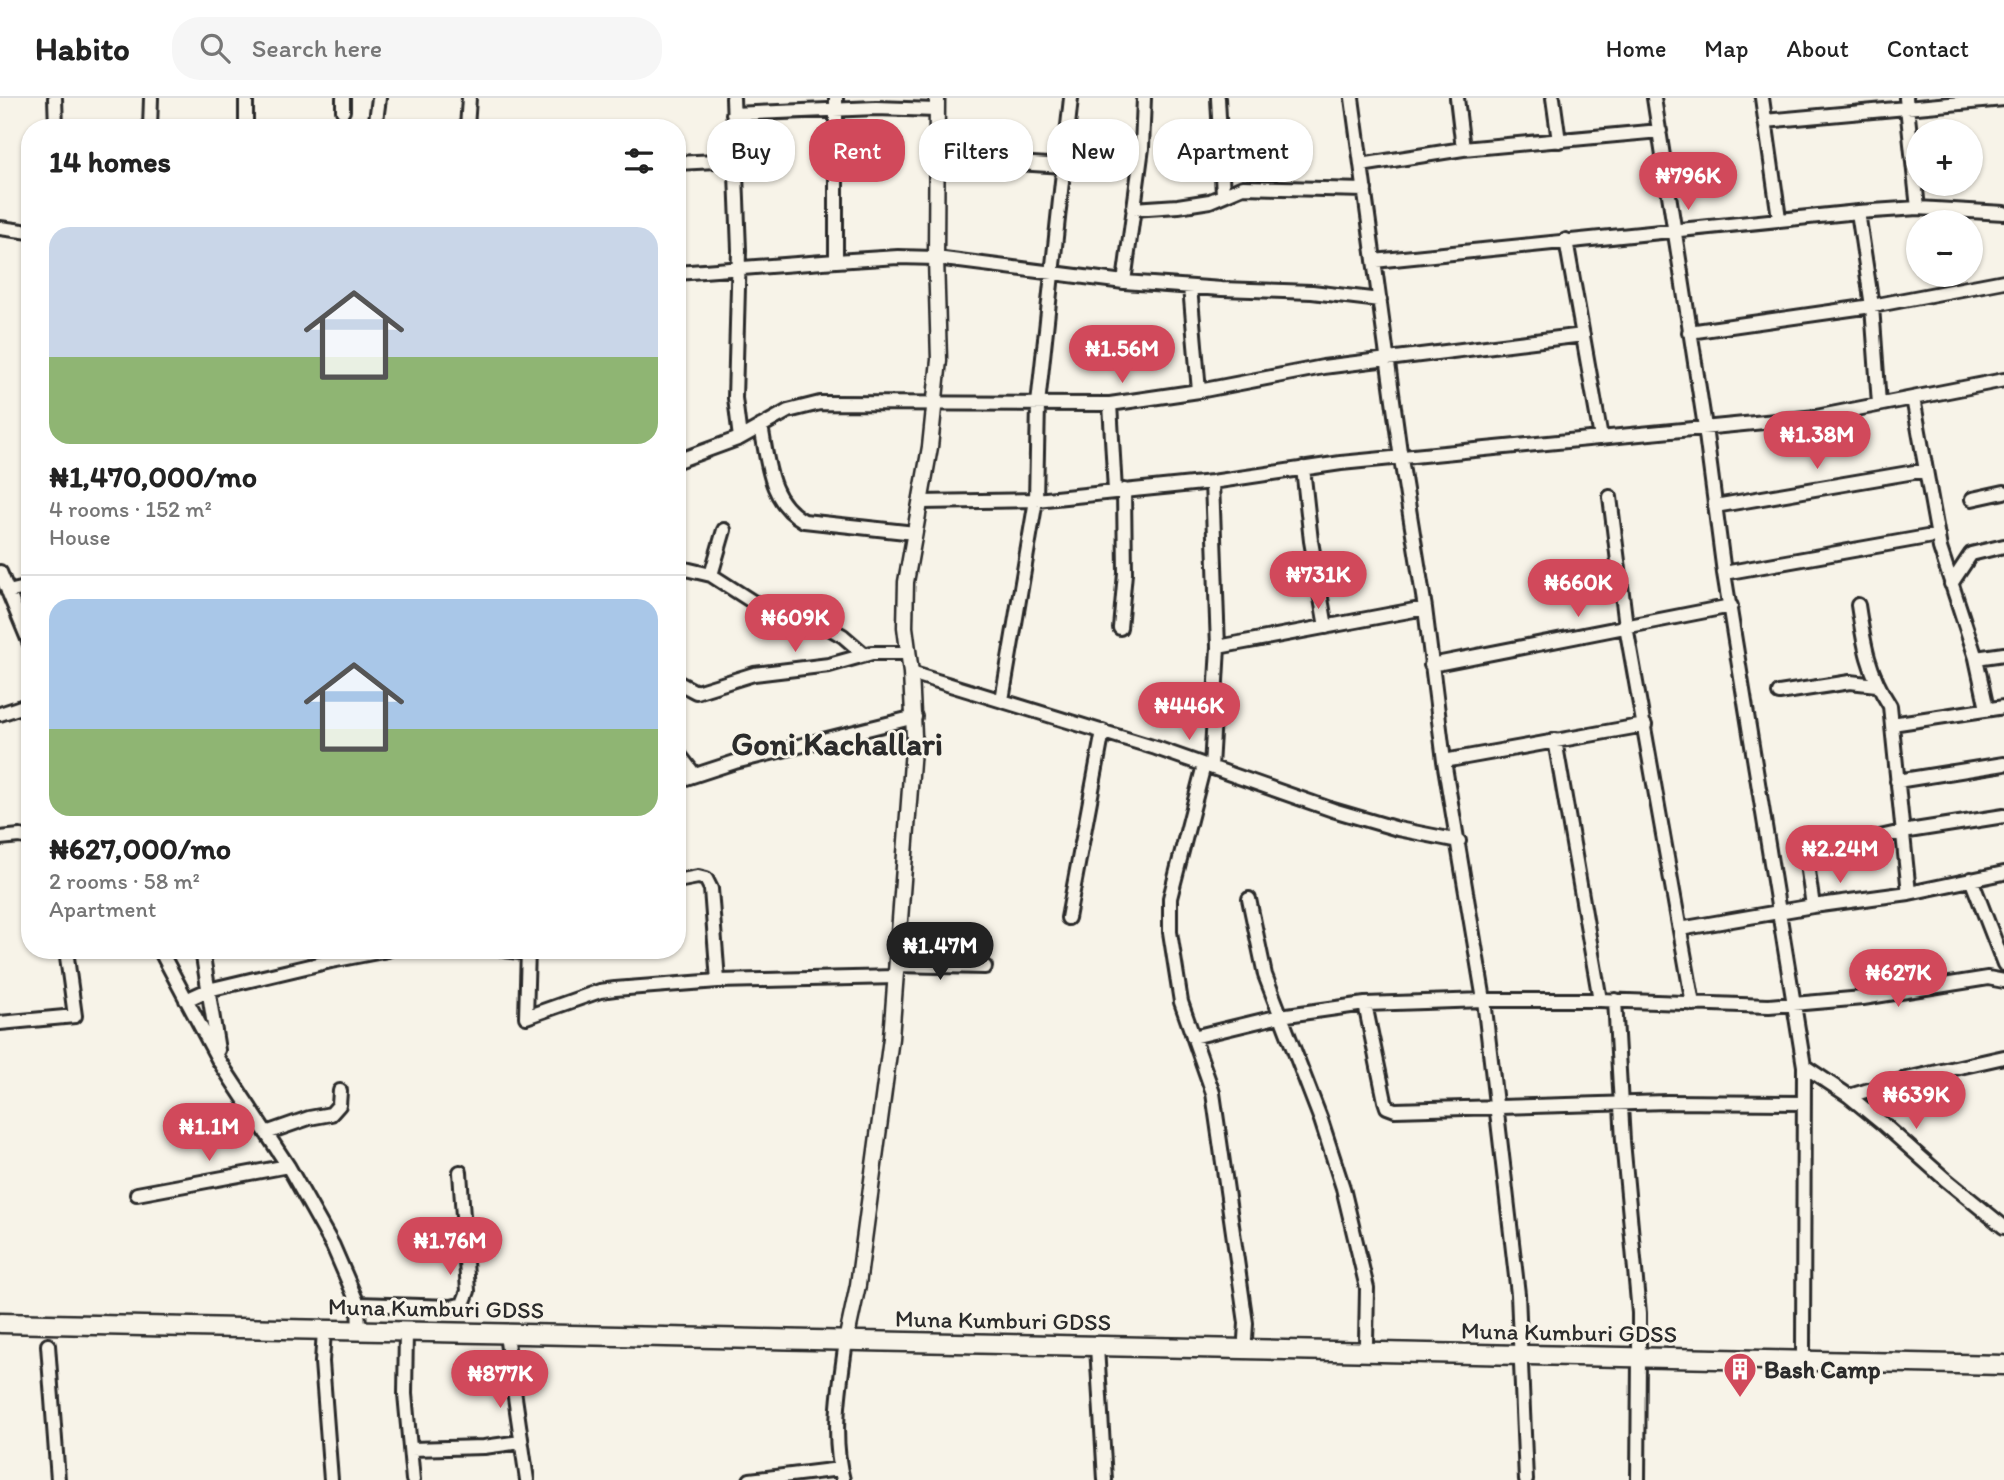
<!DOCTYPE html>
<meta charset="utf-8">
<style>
:root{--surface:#fff;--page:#f6f6f6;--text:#222;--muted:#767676;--line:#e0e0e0;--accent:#d1495b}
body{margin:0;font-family:Itim,sans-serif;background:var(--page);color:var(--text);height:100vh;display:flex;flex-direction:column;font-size:26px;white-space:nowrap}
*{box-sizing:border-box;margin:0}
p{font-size:23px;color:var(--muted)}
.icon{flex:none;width:38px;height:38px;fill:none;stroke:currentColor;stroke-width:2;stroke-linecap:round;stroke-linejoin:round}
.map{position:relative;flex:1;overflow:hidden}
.sheet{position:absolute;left:21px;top:21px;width:665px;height:840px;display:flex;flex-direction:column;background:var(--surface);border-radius:28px;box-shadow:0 2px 5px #0004}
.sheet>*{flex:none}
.top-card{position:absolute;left:707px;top:21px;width:665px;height:63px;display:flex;gap:14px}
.fabs{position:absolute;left:1906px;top:21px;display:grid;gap:14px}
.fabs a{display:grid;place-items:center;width:77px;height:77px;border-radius:50%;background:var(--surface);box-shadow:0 2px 5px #0004;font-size:35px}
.price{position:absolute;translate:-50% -60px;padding:0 16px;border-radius:24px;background:var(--accent);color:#fff;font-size:23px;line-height:46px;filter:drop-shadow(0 2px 4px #0008)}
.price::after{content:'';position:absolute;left:50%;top:42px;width:21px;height:16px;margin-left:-10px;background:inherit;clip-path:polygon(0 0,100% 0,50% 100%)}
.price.selected{background:#222;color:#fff}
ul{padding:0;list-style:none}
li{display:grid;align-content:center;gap:14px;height:371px;padding:0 28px}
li+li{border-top:2px solid var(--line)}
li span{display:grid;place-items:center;height:217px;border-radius:21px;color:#555}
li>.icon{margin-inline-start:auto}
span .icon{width:126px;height:126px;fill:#fffc;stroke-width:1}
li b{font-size:30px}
h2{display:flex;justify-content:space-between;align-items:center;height:84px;padding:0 28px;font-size:30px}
.pill{padding:0 24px;border-radius:28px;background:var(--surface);box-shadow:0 2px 5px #0004;font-size:24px;line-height:63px}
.pill.selected{background:var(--accent);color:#fff}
header{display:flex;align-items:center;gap:42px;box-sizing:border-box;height:98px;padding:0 35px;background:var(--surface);border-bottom:2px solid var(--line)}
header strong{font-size:33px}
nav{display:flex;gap:38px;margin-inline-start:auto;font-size:24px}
.search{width:490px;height:63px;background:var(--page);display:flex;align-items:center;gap:18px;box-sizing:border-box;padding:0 24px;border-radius:28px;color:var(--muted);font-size:26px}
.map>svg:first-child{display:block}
</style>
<header>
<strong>Habito</strong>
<div class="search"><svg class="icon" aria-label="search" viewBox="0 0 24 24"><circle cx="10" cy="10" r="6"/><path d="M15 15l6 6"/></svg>Search here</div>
<nav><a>Home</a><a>Map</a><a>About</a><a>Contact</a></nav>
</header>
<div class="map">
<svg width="2004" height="1382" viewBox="0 0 2004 1382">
<rect width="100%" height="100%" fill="#f7f3e8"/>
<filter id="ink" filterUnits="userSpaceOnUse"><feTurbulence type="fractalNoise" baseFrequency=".0143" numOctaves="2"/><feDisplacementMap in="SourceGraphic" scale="14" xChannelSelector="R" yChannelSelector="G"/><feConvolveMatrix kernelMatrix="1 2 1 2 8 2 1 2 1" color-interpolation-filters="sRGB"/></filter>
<g filter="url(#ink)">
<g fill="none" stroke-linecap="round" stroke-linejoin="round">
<defs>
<path id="minor" d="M55,0L56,30
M733,0L739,152L735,300L740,340
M1218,0L1223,97
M1352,0L1401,361L1425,510L1444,663L1484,902L1518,1196L1526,1382
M1457,0L1463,51L1660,33
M1553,0L1559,43
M1654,0L1705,329L1724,475L1804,968L1803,1253
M1762,0L1779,120
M1906,0L1918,110
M343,13V0
M733,16L876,10L936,12
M1765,23L2004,1
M150,30L151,0
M246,30V0
M375,30L379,0
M467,30L469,0
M935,55L1017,65L1064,68
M677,65L735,62
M1361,67L1463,51
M1133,111L1178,108L1210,103L1243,89L1365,92
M1858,114L1872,208L1879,306
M0,130L30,134
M1566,142L1601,340
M836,163V0
M1374,163L1858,114L1918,110L2004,115
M677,175L836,163L898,159L936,160L1124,184L1222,191L1312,194L1380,202
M1124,184L1142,50L1144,0
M1190,189L1199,293
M1689,234L1872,208L2004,183
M1913,300L1940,450L1976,560L1987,611
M1110,306L1115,393
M761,328C768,364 769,404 804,423L915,435
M677,363L740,340L788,313L820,305L1110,306L1199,293L1323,269L1583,237
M1303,370L1311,443L1326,529
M1610,399L1626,528L1693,906
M1972,401L2004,394
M921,404L1036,402L1212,384L1341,365L1816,319L2004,282
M1715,408L1926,372
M677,469L711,477L753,504L824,527L843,538L865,557
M0,474L30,546
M1724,475L1938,437
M711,477L724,432
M1951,486L1971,456L2004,448
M8,494L30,489
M1858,507C1864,547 1868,574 1890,608L1909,795
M1120,530L1125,475L1124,392
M1218,549L1425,510
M1976,560L2004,556
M1431,567L1731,508
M911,575L1156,650L1333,712L1398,731L1459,743
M677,584L696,594L754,576L829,567L872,555H907
M1779,595L1850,584L1877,587
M1002,602L1036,402L1038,306L1071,0
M0,616L30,606
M1892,626L2004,609
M1555,642L1600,902
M677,654L694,676
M1444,663L1645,627
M1204,667L1170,800V834L1181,904L1213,995L1246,1225L1245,1241
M1211,669L1218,549L1212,384
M677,683L735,664L915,619
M1897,683L2004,666
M0,740L20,738L30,740
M1971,781L2004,866
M677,783L698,779L706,781L711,791L718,883
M1249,801L1265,877L1321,1022L1343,1090L1367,1190L1366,1244
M1813,808L1806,759L1808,755L1902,734L2004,718
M1068,820L1103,633
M1680,831L1813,808L1909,795L2004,775
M160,852L219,963L288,1068L333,1148L358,1206L359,1233
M202,852L218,952
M504,852L528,855
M528,852L526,919L600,893L615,891L718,883L896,879
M896,867L985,869
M186,902L208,892L331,863L388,852
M1615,902L1623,1043L1639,1215V1249
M1365,906L1385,1003L1387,1009L1395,1012L1667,1004L1804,1005
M0,925L75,918L66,852
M1193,939L1280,918L1365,906L1484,902H1600L1769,908L1863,900L1988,880L2004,883
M1804,968L1849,998L1882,1025L1945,1081L2004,1129
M1849,998L1902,982L2004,959
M266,1035L309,1020L331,1016L339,1007L340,993
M137,1096L288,1068
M358,1206L452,1209L463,1206L468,1193L460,1074
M324,1232L322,1264L331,1382
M406,1234L405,1296L413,1382
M506,1237L527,1382
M48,1247L58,1382
M1097,1249L1105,1382
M411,1351L484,1349L521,1344
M750,1382L840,1371
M843,1382C831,1337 840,1288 846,1243
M1638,1382L1639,1260"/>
<path id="major" d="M846,1243L858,1187L891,940L914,638L911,575L905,529L906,484L930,349L939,262L936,160L937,0"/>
<path id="highway" d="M0,1225L2004,1267"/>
</defs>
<use href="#minor" stroke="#2b2b2b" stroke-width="18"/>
<use href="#major" stroke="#2b2b2b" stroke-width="19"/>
<use href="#highway" stroke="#2b2b2b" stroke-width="23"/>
<use href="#minor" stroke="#f7f3e8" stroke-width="12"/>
<use href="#major" stroke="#f7f3e8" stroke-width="14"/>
<use href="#highway" stroke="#f7f3e8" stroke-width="18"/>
</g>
</g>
<defs>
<symbol id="building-pin" viewBox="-11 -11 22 30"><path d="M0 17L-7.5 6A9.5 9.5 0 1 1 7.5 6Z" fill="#d1495b" stroke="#f7f3e8"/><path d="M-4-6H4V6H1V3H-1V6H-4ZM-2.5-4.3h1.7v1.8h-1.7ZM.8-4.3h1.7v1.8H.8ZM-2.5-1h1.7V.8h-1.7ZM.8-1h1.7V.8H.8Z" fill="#fff"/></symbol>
</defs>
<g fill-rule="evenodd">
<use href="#building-pin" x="1721" y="1252" width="38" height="52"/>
</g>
<g text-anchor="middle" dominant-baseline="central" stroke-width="6" stroke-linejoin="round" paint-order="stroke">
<g font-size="24" fill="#2b2b2b" stroke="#f7f3e8">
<text transform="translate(436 1210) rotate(1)">Muna Kumburi GDSS</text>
<text transform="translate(1003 1222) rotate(1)">Muna Kumburi GDSS</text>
<text transform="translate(1569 1234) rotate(1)">Muna Kumburi GDSS</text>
</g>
<g font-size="24" font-weight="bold" fill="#2b2b2b" stroke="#f7f3e8" text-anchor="start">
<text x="1764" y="1271">Bash Camp</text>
</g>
<g font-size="32" font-weight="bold" fill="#2b2b2b" stroke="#f7f3e8">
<text x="837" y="646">Goni Kachallari</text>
</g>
</g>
</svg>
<div class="fabs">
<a>+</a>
<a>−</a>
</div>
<b class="price" style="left:1688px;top:114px">₦796K</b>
<b class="price" style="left:1122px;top:287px">₦1.56M</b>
<b class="price" style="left:1817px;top:373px">₦1.38M</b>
<b class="price" style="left:1318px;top:513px">₦731K</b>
<b class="price" style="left:1578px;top:521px">₦660K</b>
<b class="price" style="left:795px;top:556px">₦609K</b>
<b class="price" style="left:1189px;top:644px">₦446K</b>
<b class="price" style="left:1840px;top:787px">₦2.24M</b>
<b class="price selected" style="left:940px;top:884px">₦1.47M</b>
<b class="price" style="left:1898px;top:911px">₦627K</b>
<b class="price" style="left:1916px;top:1033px">₦639K</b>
<b class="price" style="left:209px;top:1065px">₦1.1M</b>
<b class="price" style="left:450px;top:1179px">₦1.76M</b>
<b class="price" style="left:500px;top:1312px">₦877K</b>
<div class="top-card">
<a class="pill">Buy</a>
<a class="pill selected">Rent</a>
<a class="pill">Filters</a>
<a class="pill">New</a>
<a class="pill">Apartment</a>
</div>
<section class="sheet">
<h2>14 homes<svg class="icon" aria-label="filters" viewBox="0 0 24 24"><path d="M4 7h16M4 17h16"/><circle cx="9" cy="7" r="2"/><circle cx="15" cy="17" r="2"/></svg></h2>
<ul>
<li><span style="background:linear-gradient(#c9d6e8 60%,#8fb573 0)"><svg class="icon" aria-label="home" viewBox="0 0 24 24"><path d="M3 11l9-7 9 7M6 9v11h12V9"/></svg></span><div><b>₦1,470,000/mo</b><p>4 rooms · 152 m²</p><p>House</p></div></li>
<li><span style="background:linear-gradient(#a9c7e8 60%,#8fb573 0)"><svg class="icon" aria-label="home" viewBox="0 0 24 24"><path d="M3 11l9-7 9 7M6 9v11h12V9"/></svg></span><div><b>₦627,000/mo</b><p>2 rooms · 58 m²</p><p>Apartment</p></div></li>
</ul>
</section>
</div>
